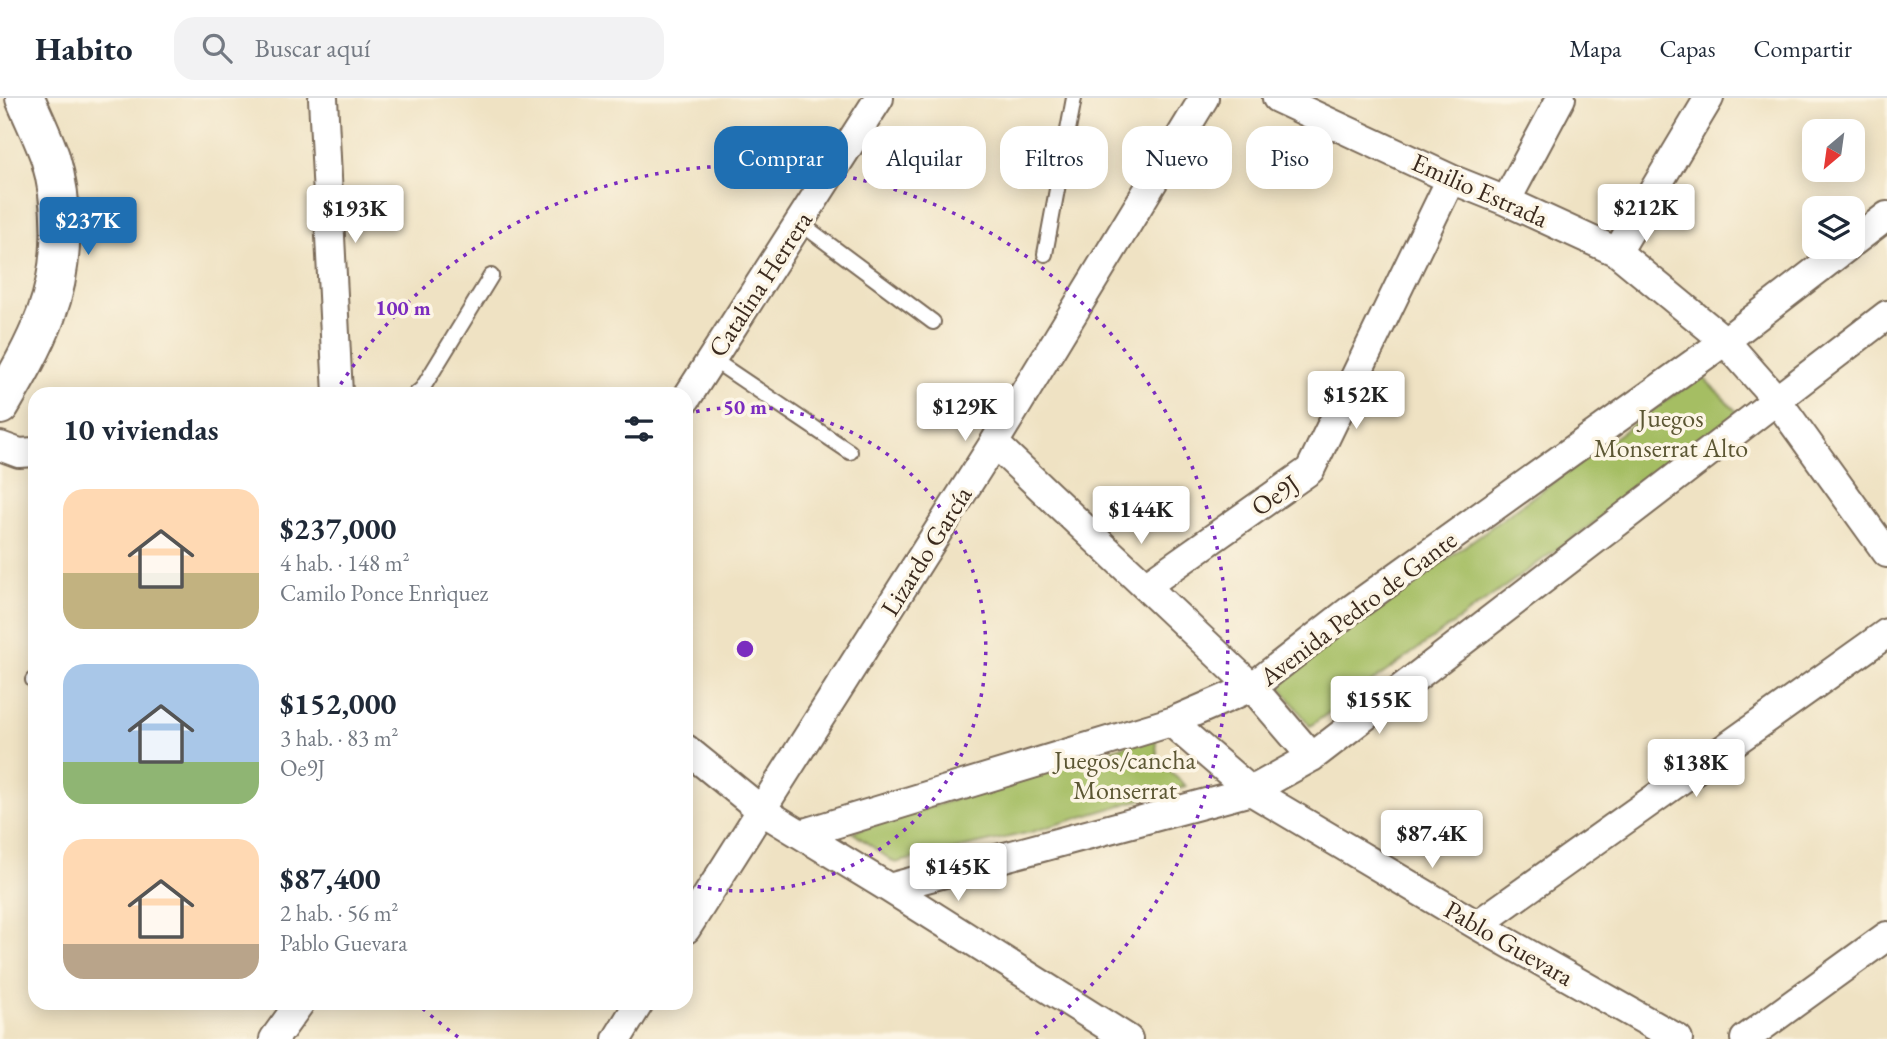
<!DOCTYPE html>
<html lang="es">
<meta charset="utf-8">
<style>
:root{--surface:#fff;--page:#f2f2f3;--text:#1f2937;--muted:#747a83;--line:#e0e1e3;--accent:#1f6fb2}
body{margin:0;font-family:"EB Garamond",serif;background:var(--page);color:var(--text);height:100vh;display:flex;flex-direction:column;font-size:26px;white-space:nowrap}
*{box-sizing:border-box;margin:0}
p{font-size:23px;color:var(--muted)}
.icon{flex:none;width:38px;height:38px;fill:none;stroke:currentColor;stroke-width:2;stroke-linecap:round;stroke-linejoin:round}
.map{position:relative;flex:1;overflow:hidden}
.sheet{position:absolute;left:28px;top:289px;width:665px;height:623px;display:flex;flex-direction:column;background:var(--surface);border-radius:21px;box-shadow:0 4px 18px #0003}
.sheet>*{flex:none}
.guide{position:absolute;left:714px;top:28px;width:665px;height:63px;display:flex;gap:14px}
.needle{width:46px;rotate:209deg}
.controls{position:absolute;left:1802px;top:21px;display:grid;gap:14px}
.controls a{display:grid;place-items:center;width:63px;height:63px;border-radius:14px;background:var(--surface);box-shadow:0 4px 18px #0003;font-size:35px}
.price{position:absolute;translate:-50% -60px;padding:0 16px;border-radius:7px;background:#fff;color:#222;font-size:23px;line-height:46px;filter:drop-shadow(0 2px 4px #0008)}
.price::after{content:'';position:absolute;left:50%;top:42px;width:21px;height:16px;margin-left:-10px;background:inherit;clip-path:polygon(0 0,100% 0,50% 100%)}
.price.selected{background:var(--accent);color:#fff}
ul{padding:0;list-style:none}
li{display:flex;align-items:center;gap:21px;height:175px;padding:0 35px}
li span{display:grid;place-items:center;flex:none;width:196px;height:140px;border-radius:21px;color:#555}
li>.icon{margin-inline-start:auto}
span .icon{width:84px;height:84px;fill:#fffc;stroke-width:1}
li b{font-size:30px}
h2{display:flex;justify-content:space-between;align-items:center;height:84px;padding:0 35px;font-size:30px}
.tag{padding:0 24px;border-radius:21px;background:var(--surface);box-shadow:0 4px 18px #0003;font-size:24px;line-height:63px}
.tag.selected{background:var(--accent);color:#fff}
header{display:flex;align-items:center;gap:42px;box-sizing:border-box;height:98px;padding:0 35px;background:var(--surface);border-bottom:2px solid var(--line)}
header strong{font-size:33px}
nav{display:flex;gap:38px;margin-inline-start:auto;font-size:24px}
.search{width:490px;height:63px;background:var(--page);display:flex;align-items:center;gap:18px;box-sizing:border-box;padding:0 24px;border-radius:21px;color:var(--muted);font-size:26px}
.map>svg:first-child{display:block}
</style>
<header>
<strong>Habito</strong>
<div class="search"><svg class="icon" aria-label="search" viewBox="0 0 24 24"><circle cx="10" cy="10" r="6"/><path d="M15 15l6 6"/></svg>Buscar aquí</div>
<nav><a>Mapa</a><a>Capas</a><a>Compartir</a></nav>
</header>
<div class="map">
<svg width="1887" height="941" viewBox="0 0 1887 941">
<rect width="100%" height="100%" fill="#fcf5e5"/>
<filter id="ink" filterUnits="userSpaceOnUse"><feTurbulence type="fractalNoise" baseFrequency=".0143" numOctaves="2"/><feDisplacementMap in="SourceGraphic" scale="14" xChannelSelector="R" yChannelSelector="G"/><feConvolveMatrix kernelMatrix="1 2 1 2 8 2 1 2 1" color-interpolation-filters="sRGB"/></filter>
<filter id="wash" filterUnits="userSpaceOnUse"><feTurbulence type="fractalNoise" baseFrequency=".00686" numOctaves="4" result="noise"/><feDisplacementMap in="SourceGraphic" scale="28" xChannelSelector="R" yChannelSelector="G"/><feGaussianBlur stdDeviation="1.57" result="paint"/><feColorMatrix in="noise" values="0 0 0 0 0 0 0 0 0 0 0 0 0 0 0 0 0 1.4 0 .05"/><feComposite in="paint" operator="in"/></filter>
<g filter="url(#wash)">
<rect width="100%" height="100%" fill="#efe2c3"/>
<path fill="#a5be63" stroke="#707440" stroke-width="2" d="M1701,277L1742,319L1310,628L1277,584Z
M1155,638L1158,663L1186,688L1031,734L895,765L852,734Z"/>
</g>
<g filter="url(#ink)">
<g fill="none" stroke-linecap="round" stroke-linejoin="round">
<defs>
<path id="lane" d="M799,124L933,224
M1045,156L1074,0
M712,261L850,354
M416,296L422,291L491,178
M33,582L35,581"/>
<path id="street" d="M323,0L338,296
M1277,0L1451,81L1506,103L1617,154L1725,243L1776,301L1887,455
M1506,103L1561,0
M1853,144L1887,118
M1617,154L1709,0
M686,301L879,0
M994,345L1252,589L1312,659
M0,348L19,355L35,354
M1147,487L1310,372L1451,81
M1171,624L1251,693L1477,827L1678,941
M686,651L761,712L889,790L1128,941
M801,736L1171,624L1252,589L1353,510L1725,243L1847,149
M889,790L1251,693L1312,659L1887,217
M1477,827L1887,535
M686,831L994,345L1204,0
M274,941L300,905
M617,941L639,905
M1745,941L1887,838"/>
<path id="secondary" d="M0,307C17,278 34,249 46,217C64,169 65,108 50,59C43,39 33,19 25,0"/>
</defs>
<use href="#lane" stroke="#7a6a58" stroke-width="18"/>
<use href="#street" stroke="#7a6a58" stroke-width="32"/>
<use href="#secondary" stroke="#7a6a58" stroke-width="42"/>
<use href="#lane" stroke="#fff" stroke-width="14"/>
<use href="#street" stroke="#fff" stroke-width="28"/>
<use href="#secondary" stroke="#fff" stroke-width="38"/>
</g>
</g>
<g fill="none" stroke="#7b2cbf" stroke-width="3.5" stroke-dasharray="3.5 7">
<path d="M686 316A242 242 0 1 1 686 786"/>
<path d="M458 939A483 483 0 0 1 419 907M335 295A483 483 0 1 1 1032 939"/>
</g>
<g text-anchor="middle" dominant-baseline="central" stroke-width="7" stroke-linejoin="round" paint-order="stroke">
<g font-size="26" fill="#3b2a1e" stroke="#fcf5e5">
<text transform="translate(1480 92) rotate(24)">Emilio Estrada</text>
<text transform="translate(760 186) rotate(-57)">Catalina Herrera</text>
<text transform="translate(1275 397) rotate(-35)">Oe9J</text>
<text transform="translate(926 453) rotate(-58)">Lizardo García</text>
<text transform="translate(1358 510) rotate(-37)">Avenida Pedro de Gante</text>
<text transform="translate(1509 845) rotate(30)">Pablo Guevara</text>
</g>
<g font-size="26" fill="#5b5633" stroke="#fcf5e5">
<text x="1671" y="320">Juegos<tspan x="1671" dy="30">Monserrat Alto</tspan></text>
<text x="1125" y="662">Juegos/cancha<tspan x="1125" dy="30">Monserrat</tspan></text>
</g>
</g>
<circle cx="745" cy="551" r="10" fill="#7b2cbf" stroke="#fcf5e5" stroke-width="3.5"/>
<g font-size="21" text-anchor="middle" font-weight="bold" fill="#7b2cbf" stroke="#fcf5e5" stroke-width="7" stroke-linejoin="round" paint-order="stroke">
<text x="403" y="217">100 m</text>
<text x="745" y="316">50 m</text>
</g>
</svg>
<div class="controls">
<a><svg class="needle" viewBox="-14 -14 28 28"><path d="M0-13l5 13h-10z" fill="#e53935"/><path d="M0 13l5-13h-10z" fill="#747a83"/></svg></a>
<a><svg class="icon" aria-label="layers" viewBox="0 0 24 24"><path d="M12 4l9 5-9 5-9-5zM3 14l9 5 9-5"/></svg></a>
</div>
<b class="price" style="left:1646px;top:146px">$212K</b>
<b class="price" style="left:355px;top:147px">$193K</b>
<b class="price selected" style="left:88px;top:159px">$237K</b>
<b class="price" style="left:1356px;top:333px">$152K</b>
<b class="price" style="left:965px;top:345px">$129K</b>
<b class="price" style="left:1141px;top:448px">$144K</b>
<b class="price" style="left:1379px;top:638px">$155K</b>
<b class="price" style="left:1696px;top:701px">$138K</b>
<b class="price" style="left:1432px;top:772px">$87.4K</b>
<b class="price" style="left:958px;top:805px">$145K</b>
<div class="guide">
<a class="tag selected">Comprar</a>
<a class="tag">Alquilar</a>
<a class="tag">Filtros</a>
<a class="tag">Nuevo</a>
<a class="tag">Piso</a>
</div>
<section class="sheet">
<h2>10 viviendas<svg class="icon" aria-label="filters" viewBox="0 0 24 24"><path d="M4 7h16M4 17h16"/><circle cx="9" cy="7" r="2"/><circle cx="15" cy="17" r="2"/></svg></h2>
<ul>
<li><span style="background:linear-gradient(#ffd9b3 60%,#c2b280 0)"><svg class="icon" aria-label="home" viewBox="0 0 24 24"><path d="M3 11l9-7 9 7M6 9v11h12V9"/></svg></span><div><b>$237,000</b><p>4 hab. · 148 m²</p><p>Camilo Ponce Enrìquez</p></div></li>
<li><span style="background:linear-gradient(#a9c7e8 70%,#8fb573 0)"><svg class="icon" aria-label="home" viewBox="0 0 24 24"><path d="M3 11l9-7 9 7M6 9v11h12V9"/></svg></span><div><b>$152,000</b><p>3 hab. · 83 m²</p><p>Oe9J</p></div></li>
<li><span style="background:linear-gradient(#ffd9b3 75%,#b9a48a 0)"><svg class="icon" aria-label="home" viewBox="0 0 24 24"><path d="M3 11l9-7 9 7M6 9v11h12V9"/></svg></span><div><b>$87,400</b><p>2 hab. · 56 m²</p><p>Pablo Guevara</p></div></li>
</ul>
</section>
</div>
